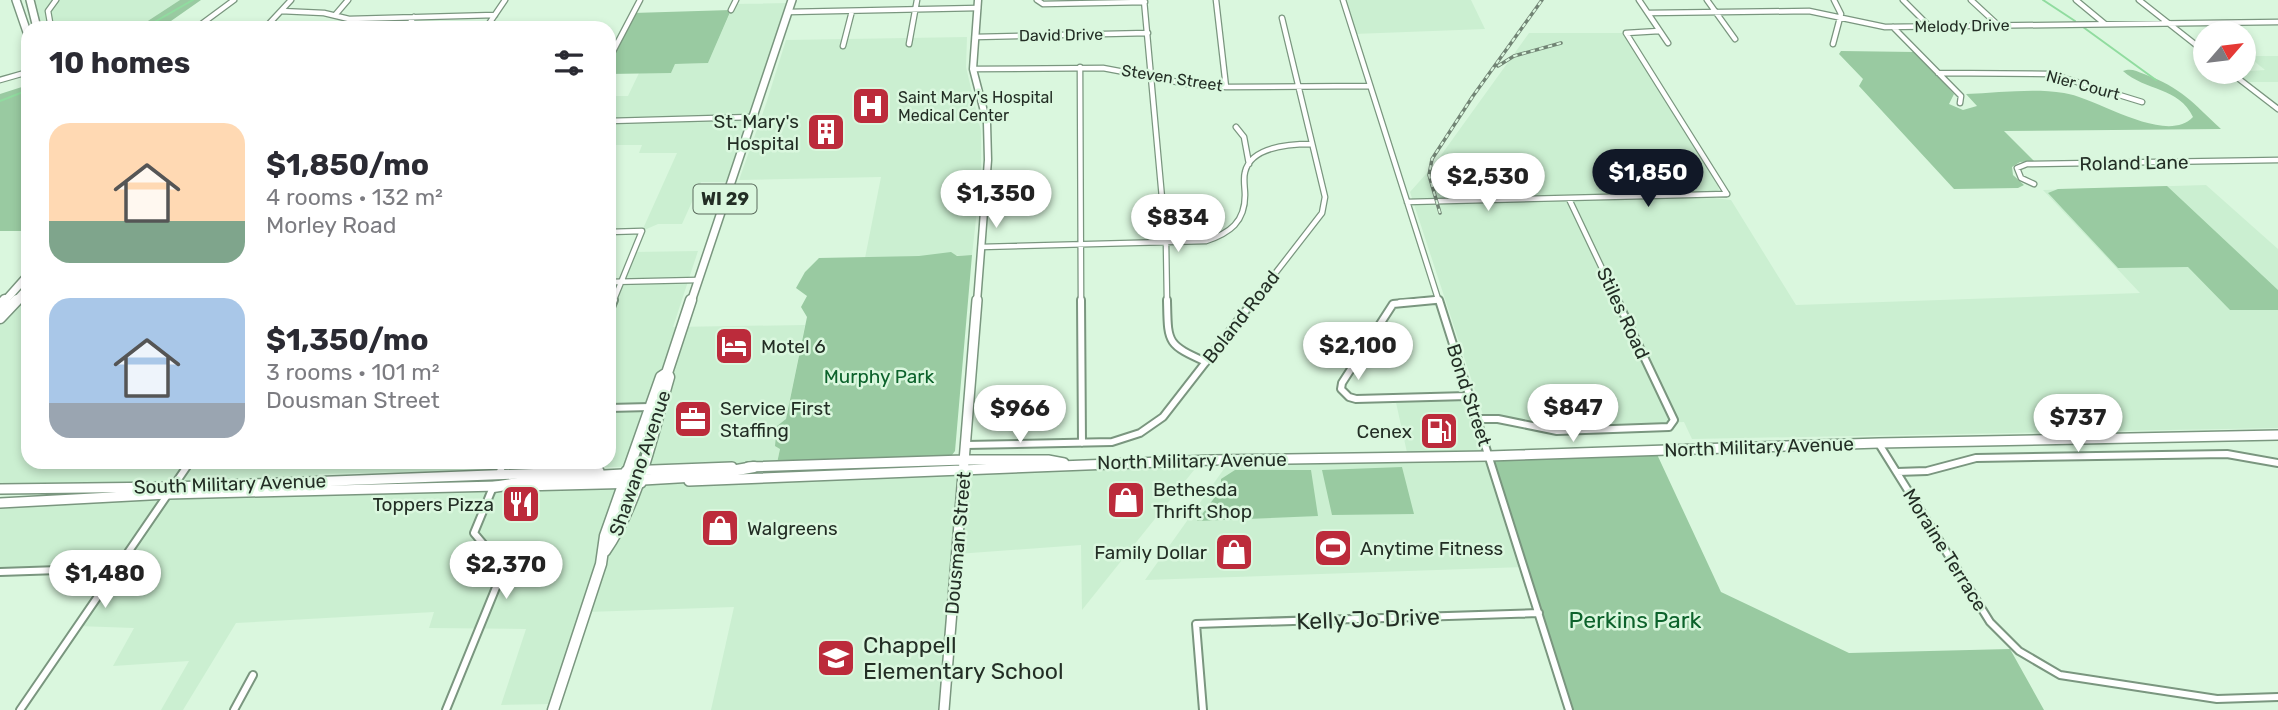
<!DOCTYPE html>
<meta charset="utf-8">
<style>
:root{--surface:#fff;--page:#f7f7f7;--text:#2b2b33;--muted:#7c7c81;--accent:#111827}
body{margin:0;font-family:Rubik,sans-serif;background:var(--page);color:var(--text);height:100vh;display:flex;flex-direction:column;font-size:26px;white-space:nowrap}
*{box-sizing:border-box;margin:0}
p{font-size:23px;color:var(--muted)}
.icon{flex:none;width:38px;height:38px;fill:none;stroke:currentColor;stroke-width:2;stroke-linecap:round;stroke-linejoin:round}
.map{position:relative;flex:1;overflow:hidden}
.panel{position:absolute;left:21px;top:21px;width:595px;height:448px;display:flex;flex-direction:column;background:var(--surface);border-radius:21px;box-shadow:0 4px 10px #0003}
.panel>*{flex:none}
.needle{width:46px;rotate:62deg}
.controls{position:absolute;left:2193px;top:21px;display:grid;gap:14px}
.controls a{display:grid;place-items:center;width:63px;height:63px;border-radius:50%;background:var(--surface);box-shadow:0 4px 10px #0003;font-size:35px}
.price{position:absolute;translate:-50% -60px;padding:0 16px;border-radius:24px;background:#fff;color:#222;font-size:23px;line-height:46px;filter:drop-shadow(0 2px 4px #0008)}
.price::after{content:'';position:absolute;left:50%;top:42px;width:21px;height:16px;margin-left:-10px;background:inherit;clip-path:polygon(0 0,100% 0,50% 100%)}
.price.active{background:var(--accent);color:#fff}
ul{padding:0;list-style:none}
li{display:flex;align-items:center;gap:21px;height:175px;padding:0 28px}
li span{display:grid;place-items:center;flex:none;width:196px;height:140px;border-radius:21px;color:#555}
li>.icon{margin-inline-start:auto}
span .icon{width:84px;height:84px;fill:#fffc;stroke-width:1}
li b{font-size:30px}
h2{display:flex;justify-content:space-between;align-items:center;height:84px;padding:0 28px;font-size:30px}
.map>svg:first-child{display:block}
</style>
<div class="map">
<svg width="2278" height="710" viewBox="0 0 2278 710">
<rect width="100%" height="100%" fill="#daf7de"/>
<path fill="#cbefd1" d="M30,0H180L137,28H37Z
M1343,0H1471L1485,29L1354,34Z
M791,3L730,182H701L682,224H658L642,231L677,153H639L642,145H609V132L614,122L609,121V96H628L639,73H671L675,64L708,63L734,4Z
M1529,33H1623L1718,186L1719,190L1711,192L1714,198L1731,200L1796,305L2140,293L2043,190L2206,185L2278,249V428L1692,439L1684,422L1555,426L1483,415L1410,192L1434,165Z
M967,37L966,67L981,131V174L972,255L865,258L881,177L739,180L766,104L786,40Z
M2248,56H2278V82H2249L2235,72L2265,70Z
M698,251L673,327L805,325L777,463L319,474L308,490L1202,460L1082,610L1081,545L957,554L944,710H711L734,607L587,612L555,704L501,705L526,629L429,628L434,612L236,623L183,710H161L189,661L113,666L134,628L77,626L117,569L0,572V503L256,493L0,489V315L28,288V462H609V312L634,252Z
M1468,396L1524,567L1145,580L1231,459L1408,457L1395,398Z"/>
<path fill="#99caa1" d="M180,0H201L161,28H137Z
M731,10L708,63L675,64L671,73L609,74V59L633,13Z
M1841,51L1915,52L1954,94L1949,104L1963,110L1977,106L1966,94C1998,93 2032,88 2064,93C2095,97 2166,146 2193,117C2179,87 2145,91 2123,71C2131,68 2136,71 2144,74C2182,88 2193,103 2221,129L2004,131L2034,161L2020,162L2012,167L2013,175L2024,185L2018,188L1954,189L1859,86L1863,79L1839,54Z
M28,85V231H0V94Z
M2167,186L2278,290V310H2230L2188,267L2118,268L2048,193L2058,189Z
M951,252L957,256L972,255L955,451L952,455L777,463L780,449L775,446L777,426L786,419L807,317L801,307L807,296L796,288L805,272L819,258L919,256Z
M1655,450L1721,592L1849,653L2010,649L2044,710H1570L1489,456Z
M1402,467L1414,514L1332,515L1322,470Z
M1235,470H1311L1318,516L1197,521L1221,489V479Z"/>
<g fill="none" stroke-linecap="round" stroke-linejoin="round">
<path stroke="#90dc9f" stroke-width="2" d="M2043,0L2075,21
M2083,27L2156,80
M144,28L193,0
M0,101L28,90"/>
<defs>
<path id="street-far1" d="M1037,0L1043,4L1145,2
M1144,0L1166,242L1167,302
M1216,0L1226,87
M1343,0L1439,302
M1639,0L1668,43
M1707,0L1735,39
M1903,0L1929,26
M1971,0L1998,25
M2076,0L2105,24
M2139,0L2205,52
M731,10L736,0
M281,11L324,13L349,19L495,15
M788,12L978,8
M1648,13L1809,11L1885,27L2278,22
M336,14L348,0
M1893,27L1961,96L1960,103
M51,28L48,11L56,0
M196,28L234,0
M265,28L291,0
M406,28L414,17
M486,28L505,0
M1659,31L1626,33L1727,194
M975,37L1148,33
M909,44L917,0
M1833,44L1841,14L1834,0
M843,46L852,11
M609,59L640,0
M1080,67L1081,302
M973,69L1103,68L1188,84L1226,87L1370,86
M2230,72L2278,109
M1938,73L2051,74L2142,102
M0,80L28,72
M609,121L752,117
M1236,127L1244,137L1249,164
M2034,184L2021,178L2017,168L2027,164L2278,160
M1569,199L1618,302
M1407,202L1727,194
M609,232L642,231L613,302
M981,247L1206,241C1230,233 1245,222 1245,195C1245,188 1243,179 1245,172C1251,146 1290,144 1312,144
M609,282L698,280
M1253,302L1322,213L1325,197L1282,18
M1400,302L1438,300"/>
<path id="street" d="M1081,300L1082,443
M1167,300C1168,343 1166,344 1206,362
M1435,300L1393,304L1342,383L1341,389L1349,397L1356,399L1468,396
M1439,300L1569,710
M609,312L614,300
M609,408L650,407
M1476,419H1498L1557,431L1669,427L1674,420L1617,300
M1879,444L1990,622L2019,651L2060,675L2217,699L2278,697
M966,445L1112,442L1140,433L1163,417L1254,300
M1897,472L1927,471L1976,458L2227,454L2278,463
M499,474L504,462
M0,572L118,568
M20,710L190,462
M234,710L253,675
M446,710L499,580L496,559L474,533L493,487
M1203,710L1196,624L1539,613"/>
<path id="secondary-far1" d="M977,302L988,160L987,123L973,69L978,0"/>
<path id="secondary" d="M748,467L964,460H1048L1064,463
M626,471L732,467
M689,481L1212,460L1489,456L1879,443L2278,435
M521,486L641,483
M0,489L172,487L599,471
M0,503L168,494L498,486
M944,710L977,300"/>
<path id="primary-far1" d="M16,0L28,35
M30,0L37,28
M4,302L28,275
M15,302L28,288
M691,302L792,0"/>
<path id="primary" d="M0,306L5,300
M0,318L17,300
M635,480L703,476L754,467
M493,487L544,479L631,474
M605,551C640,500 652,435 669,377L667,373L691,300
M553,710L601,564L605,536L661,377L667,373"/>
</defs>
<use href="#street-far1" stroke="#7a967f" stroke-width="7"/>
<use href="#street" stroke="#7a967f" stroke-width="10"/>
<use href="#secondary-far1" stroke="#7a967f" stroke-width="9"/>
<use href="#secondary" stroke="#7a967f" stroke-width="12"/>
<use href="#primary-far1" stroke="#7a967f" stroke-width="10"/>
<use href="#primary" stroke="#7a967f" stroke-width="13"/>
<use href="#street-far1" stroke="#fff" stroke-width="4.5"/>
<use href="#street" stroke="#fff" stroke-width="6"/>
<use href="#secondary-far1" stroke="#fff" stroke-width="6"/>
<use href="#secondary" stroke="#fff" stroke-width="9"/>
<use href="#primary-far1" stroke="#fff" stroke-width="7"/>
<use href="#primary" stroke="#fff" stroke-width="10"/>
<defs>
<path id="rail" d="M1498,66L1514,56L1561,43
M1440,213L1429,175L1432,159L1473,96L1542,0"/>
</defs>
<use href="#rail" stroke="#718474" stroke-width="3.5"/>
<use href="#rail" stroke="#daf7de" stroke-width="2" stroke-dasharray="4.5" stroke-linecap="butt"/>
</g>
<defs>
<symbol id="hospital-square" viewBox="-11 -11 22 22"><rect x="-9" y="-9" width="18" height="18" rx="4" fill="#bc2b3b" stroke="#daf7de"/><path d="M-5-5h3v3.5h4V-5h3V5h-3V1.5h-4V5h-3Z" fill="#fff"/></symbol>
<symbol id="building-square" viewBox="-11 -11 22 22"><rect x="-9" y="-9" width="18" height="18" rx="4" fill="#bc2b3b" stroke="#daf7de"/><path d="M-4-6H4V6H1V3H-1V6H-4ZM-2.5-4.3h1.7v1.8h-1.7ZM.8-4.3h1.7v1.8H.8ZM-2.5-1h1.7V.8h-1.7ZM.8-1h1.7V.8H.8Z" fill="#fff"/></symbol>
<symbol id="hotel-square" viewBox="-11 -11 22 22"><rect x="-9" y="-9" width="18" height="18" rx="4" fill="#bc2b3b" stroke="#daf7de"/><path d="M-6-4.5h1.5V1H6V5H4.5V3h-9V5H-6ZM-4 0a1.8 1.8 0 1 1 3.6 0ZM.5 0V-2.5h3Q6-2.5 6 0Z" fill="#fff"/></symbol>
<symbol id="office-square" viewBox="-11 -11 22 22"><rect x="-9" y="-9" width="18" height="18" rx="4" fill="#bc2b3b" stroke="#daf7de"/><path d="M-6-3h4V-5.5h4V-3h4V5H-6ZM-1-4.5V-3h2v-1.5ZM-6 0V1H6V0Z" fill="#fff"/></symbol>
<symbol id="fuel-square" viewBox="-11 -11 22 22"><rect x="-9" y="-9" width="18" height="18" rx="4" fill="#bc2b3b" stroke="#daf7de"/><path d="M-5.5-6h7V0h2V4h1.3V-2.5L3-4.5l.8-.8L6-3V5H2.5V1h-1V6h-7ZM-4.2-4.7v3.2H.2V-4.7Z" fill="#fff"/></symbol>
<symbol id="shop-square" viewBox="-11 -11 22 22"><rect x="-9" y="-9" width="18" height="18" rx="4" fill="#bc2b3b" stroke="#daf7de"/><path d="M-5-2.5h2.3a2.7 3.5 0 0 1 5.4 0H5L5.5 6h-11ZM-1.5-2.5h3a1.5 2.3 0 0 0-3 0Z" fill="#fff"/></symbol>
<symbol id="restaurant-square" viewBox="-11 -11 22 22"><rect x="-9" y="-9" width="18" height="18" rx="4" fill="#bc2b3b" stroke="#daf7de"/><path d="M-5-6h1v4h1v-4h1v4h1v-4h1v5L-1.5 .5V6h-2V.5L-5-1ZM5-6V6H3V1.5H1.5Q1.5-4 5-6Z" fill="#fff"/></symbol>
<symbol id="stadium-square" viewBox="-11 -11 22 22"><rect x="-9" y="-9" width="18" height="18" rx="4" fill="#bc2b3b" stroke="#daf7de"/><path d="M0-5a6.5 5 0 1 0 0 10a6.5 5 0 1 0 0-10ZM-3.5-1.8h7v3.6h-7Z" fill="#fff"/></symbol>
<symbol id="school-square" viewBox="-11 -11 22 22"><rect x="-9" y="-9" width="18" height="18" rx="4" fill="#bc2b3b" stroke="#daf7de"/><path d="M0-5L7-2L0 1L-7-2ZM-4 1L0 2.5L4 1V4Q0 6-4 4Z" fill="#fff"/></symbol>
</defs>
<g fill-rule="evenodd">
<use href="#hospital-square" x="849" y="84" width="44" height="44"/>
<use href="#building-square" x="804" y="110" width="44" height="44"/>
<use href="#hotel-square" x="712" y="324" width="44" height="44"/>
<use href="#office-square" x="671" y="397" width="44" height="44"/>
<use href="#fuel-square" x="1417" y="409" width="44" height="44"/>
<use href="#shop-square" x="1104" y="478" width="44" height="44"/>
<use href="#restaurant-square" x="499" y="482" width="44" height="44"/>
<use href="#shop-square" x="698" y="506" width="44" height="44"/>
<use href="#stadium-square" x="1311" y="526" width="44" height="44"/>
<use href="#shop-square" x="1212" y="530" width="44" height="44"/>
<use href="#school-square" x="814" y="636" width="44" height="44"/>
</g>
<g text-anchor="middle" dominant-baseline="central" stroke-width="5" stroke-linejoin="round" paint-order="stroke">
<g font-size="16" fill="#232e25" stroke="#daf7de">
<text transform="translate(1962 26) rotate(-1)">Melody Drive</text>
<text transform="translate(1061 35) rotate(-1)">David Drive</text>
<text transform="translate(1172 78) rotate(9)">Steven Street</text>
<text transform="translate(2083 85) rotate(15)">Nier Court</text>
</g>
<g font-size="16" fill="#232e25" stroke="#daf7de" text-anchor="start">
<text x="898" y="97">Saint Mary's Hospital<tspan x="898" dy="18">Medical Center</tspan></text>
</g>
<rect fill="#daf7de" stroke="#5a6a5c" stroke-width="2" x="693.5" y="184.5" width="63" height="29" rx="5"/>
<g font-size="18" font-weight="bold" fill="#232e25">
<text x="725" y="199">WI 29</text>
</g>
<g font-size="19" fill="#232e25" stroke="#daf7de" text-anchor="start">
<text x="799" y="121" text-anchor="end">St. Mary's<tspan x="799" dy="22">Hospital</tspan></text>
<text x="761" y="346">Motel 6</text>
<text x="720" y="408">Service First<tspan x="720" dy="22">Staffing</tspan></text>
<text x="1412" y="431" text-anchor="end">Cenex</text>
<text x="1153" y="489">Bethesda<tspan x="1153" dy="22">Thrift Shop</tspan></text>
<text x="494" y="504" text-anchor="end">Toppers Pizza</text>
<text x="747" y="528">Walgreens</text>
<text x="1360" y="548">Anytime Fitness</text>
<text x="1207" y="552" text-anchor="end">Family Dollar</text>
</g>
<g font-size="19" fill="#232e25" stroke="#daf7de">
<text transform="translate(2134 163) rotate(-1)">Roland Lane</text>
<text transform="translate(1623 313) rotate(65)">Stiles Road</text>
<text transform="translate(1241 317) rotate(-52)">Boland Road</text>
<text transform="translate(1469 395) rotate(72)">Bond Street</text>
<text transform="translate(1759 447) rotate(-2)">North Military Avenue</text>
<text transform="translate(1192 461) rotate(-1)">North Military Avenue</text>
<text transform="translate(640 463) rotate(-71)">Shawano Avenue</text>
<text transform="translate(230 484) rotate(-2)">South Military Avenue</text>
<text transform="translate(958 543) rotate(-85)">Dousman Street</text>
<text transform="translate(1945 550) rotate(58)">Moraine Terrace</text>
</g>
<g font-size="19" fill="#0c622b" stroke="#daf7de">
<text x="879" y="376">Murphy Park</text>
</g>
<g font-size="23" fill="#232e25" stroke="#daf7de">
<text transform="translate(1368 619) rotate(-2)">Kelly Jo Drive</text>
</g>
<g font-size="23" fill="#0c622b" stroke="#daf7de">
<text x="1635" y="620">Perkins Park</text>
</g>
<g font-size="23" fill="#232e25" stroke="#daf7de" text-anchor="start">
<text x="863" y="645">Chappell<tspan x="863" dy="26">Elementary School</tspan></text>
</g>
</g>
</svg>
<div class="controls">
<a><svg class="needle" viewBox="-14 -14 28 28"><path d="M0-13l5 13h-10z" fill="#e53935"/><path d="M0 13l5-13h-10z" fill="#7c7c81"/></svg></a>
</div>
<b class="price active" style="left:1648px;top:209px">$1,850</b>
<b class="price" style="left:1488px;top:213px">$2,530</b>
<b class="price" style="left:996px;top:230px">$1,350</b>
<b class="price" style="left:1178px;top:254px">$834</b>
<b class="price" style="left:1358px;top:382px">$2,100</b>
<b class="price" style="left:1573px;top:444px">$847</b>
<b class="price" style="left:1020px;top:445px">$966</b>
<b class="price" style="left:2078px;top:454px">$737</b>
<b class="price" style="left:506px;top:601px">$2,370</b>
<b class="price" style="left:105px;top:610px">$1,480</b>
<section class="panel">
<h2>10 homes<svg class="icon" aria-label="filters" viewBox="0 0 24 24"><path d="M4 7h16M4 17h16"/><circle cx="9" cy="7" r="2"/><circle cx="15" cy="17" r="2"/></svg></h2>
<ul>
<li><span style="background:linear-gradient(#ffd9b3 70%,#7fa58c 0)"><svg class="icon" aria-label="home" viewBox="0 0 24 24"><path d="M3 11l9-7 9 7M6 9v11h12V9"/></svg></span><div><b>$1,850/mo</b><p>4 rooms · 132 m²</p><p>Morley Road</p></div></li>
<li><span style="background:linear-gradient(#a9c7e8 75%,#9aa5b1 0)"><svg class="icon" aria-label="home" viewBox="0 0 24 24"><path d="M3 11l9-7 9 7M6 9v11h12V9"/></svg></span><div><b>$1,350/mo</b><p>3 rooms · 101 m²</p><p>Dousman Street</p></div></li>
</ul>
</section>
</div>
